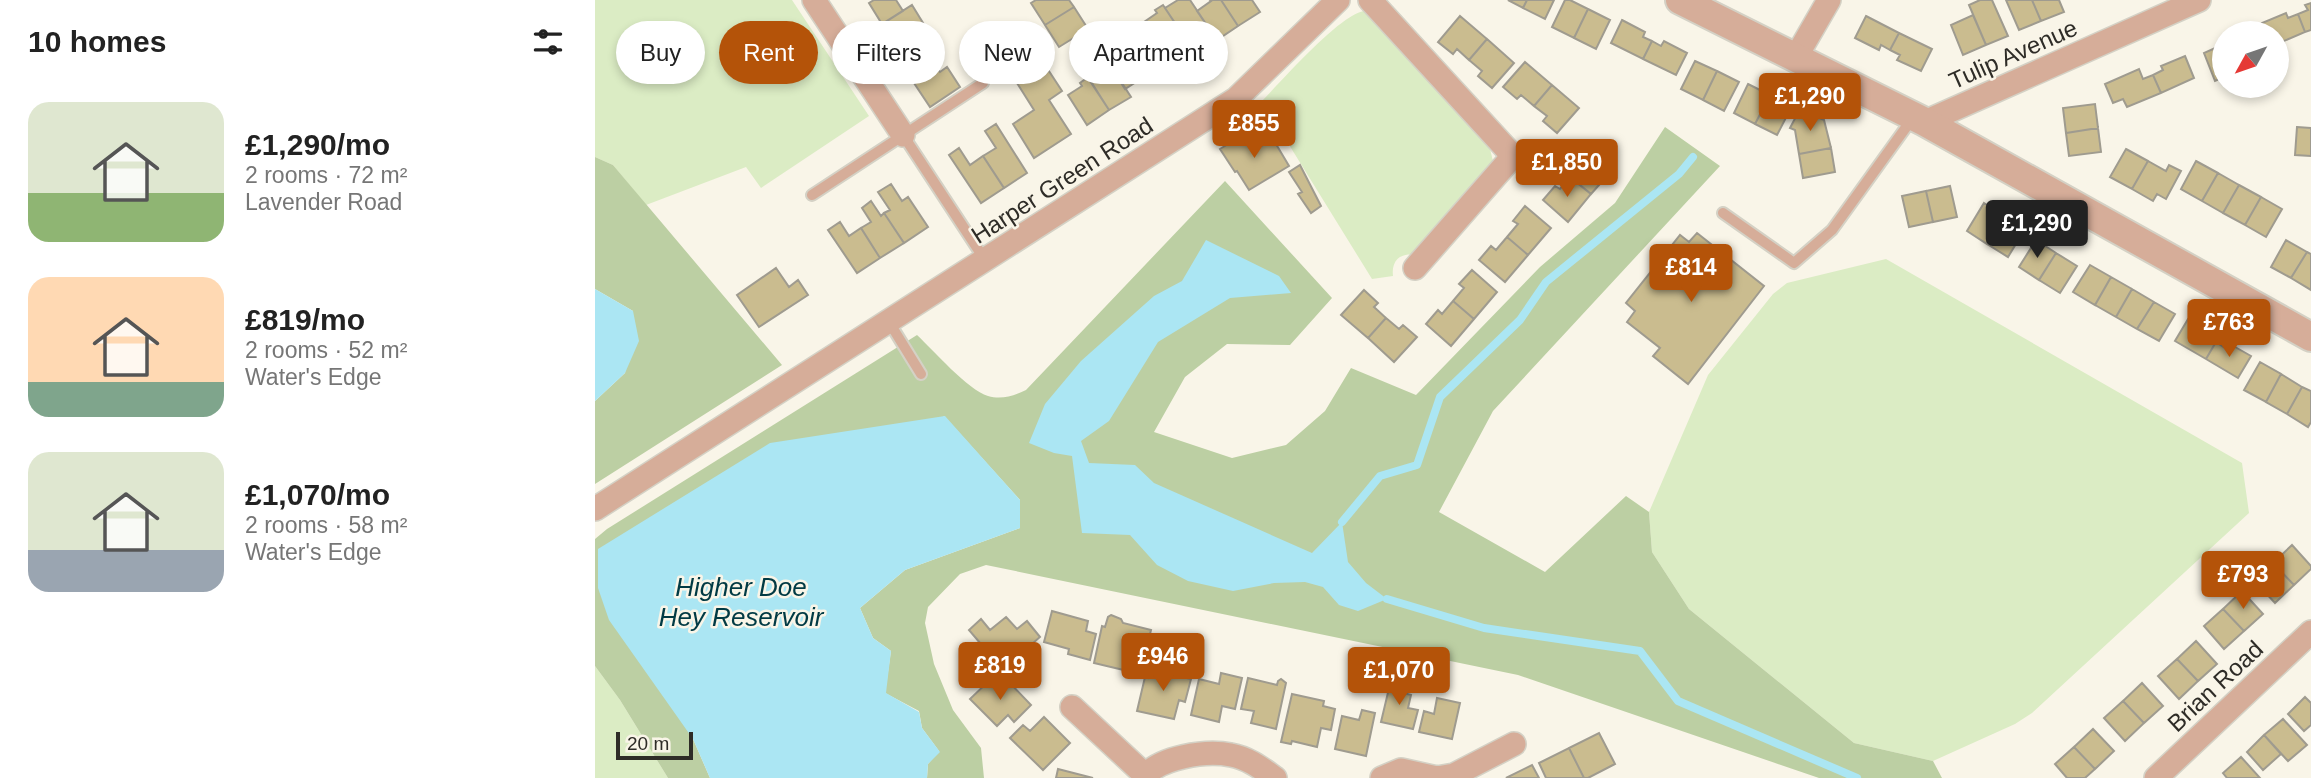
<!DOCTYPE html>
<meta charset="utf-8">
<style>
:root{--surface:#fff;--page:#f6f6f6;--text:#222;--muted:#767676;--accent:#b45309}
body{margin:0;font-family:Arial,sans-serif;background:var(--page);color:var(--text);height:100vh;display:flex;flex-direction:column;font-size:26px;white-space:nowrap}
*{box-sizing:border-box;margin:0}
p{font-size:23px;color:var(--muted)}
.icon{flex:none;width:38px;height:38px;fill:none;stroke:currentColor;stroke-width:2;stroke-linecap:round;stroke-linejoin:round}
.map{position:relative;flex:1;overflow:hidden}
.sheet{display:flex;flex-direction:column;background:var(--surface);width:595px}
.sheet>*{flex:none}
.guide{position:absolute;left:21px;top:21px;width:665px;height:63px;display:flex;gap:14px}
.needle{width:46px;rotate:230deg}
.controls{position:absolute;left:1617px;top:21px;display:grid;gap:14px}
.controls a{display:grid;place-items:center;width:77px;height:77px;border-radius:50%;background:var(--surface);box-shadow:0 4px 10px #0003;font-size:35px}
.scale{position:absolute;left:21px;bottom:18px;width:77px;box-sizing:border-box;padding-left:7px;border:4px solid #2e2c27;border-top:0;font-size:19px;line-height:24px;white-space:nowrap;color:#2e2c27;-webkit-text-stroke:5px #f9f5e8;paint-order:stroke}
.price{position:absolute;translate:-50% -60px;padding:0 16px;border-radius:7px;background:var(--accent);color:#fff;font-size:23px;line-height:46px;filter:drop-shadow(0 2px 4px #0008)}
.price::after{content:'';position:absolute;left:50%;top:42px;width:21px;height:16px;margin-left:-10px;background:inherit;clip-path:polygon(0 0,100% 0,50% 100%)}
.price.active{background:#222;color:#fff}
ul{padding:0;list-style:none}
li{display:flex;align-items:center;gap:21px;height:175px;padding:0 28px}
li span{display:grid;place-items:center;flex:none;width:196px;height:140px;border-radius:21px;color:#555}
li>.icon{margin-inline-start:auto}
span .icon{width:84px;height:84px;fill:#fffc;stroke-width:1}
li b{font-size:30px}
h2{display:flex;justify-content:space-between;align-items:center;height:84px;padding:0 28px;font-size:30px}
.tag{padding:0 24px;border-radius:32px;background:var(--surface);box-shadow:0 4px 10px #0003;font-size:24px;line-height:63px}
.tag.active{background:var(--accent);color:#fff}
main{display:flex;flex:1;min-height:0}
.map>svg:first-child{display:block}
</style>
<main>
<section class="sheet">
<h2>10 homes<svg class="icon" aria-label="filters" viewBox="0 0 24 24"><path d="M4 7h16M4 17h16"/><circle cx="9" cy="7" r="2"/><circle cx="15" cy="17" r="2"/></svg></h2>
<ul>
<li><span style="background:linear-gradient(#dfe7d0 65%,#8fb573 0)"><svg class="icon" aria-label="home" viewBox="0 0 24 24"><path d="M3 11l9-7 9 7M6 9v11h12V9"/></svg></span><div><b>£1,290/mo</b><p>2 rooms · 72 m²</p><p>Lavender Road</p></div></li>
<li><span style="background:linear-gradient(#ffd9b3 75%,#7fa58c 0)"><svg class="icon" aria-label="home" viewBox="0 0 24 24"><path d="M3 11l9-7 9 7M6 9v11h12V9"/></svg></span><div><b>£819/mo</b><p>2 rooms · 52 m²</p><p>Water's Edge</p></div></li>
<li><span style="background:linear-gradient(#dfe7d0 70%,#9aa5b1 0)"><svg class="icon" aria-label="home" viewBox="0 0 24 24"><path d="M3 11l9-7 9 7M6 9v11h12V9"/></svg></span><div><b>£1,070/mo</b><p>2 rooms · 58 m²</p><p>Water's Edge</p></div></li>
</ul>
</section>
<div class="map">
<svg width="1716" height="778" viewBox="0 0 1716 778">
<rect width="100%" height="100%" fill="#f9f5e8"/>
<path fill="#dbecc4" d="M0,0H197L274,116L166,188L151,167L51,205L18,165L0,157Z
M769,11L776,15L895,149L898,161L821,255C806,252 796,260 798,276L777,279L667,101C687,81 744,15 769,11Z
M1291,259L1647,463L1654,513L1437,713L1420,724L1338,761L1259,743L1094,609L1057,552L1054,512L1113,375L1178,294L1192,283Z
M0,666L25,700L73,778H0Z"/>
<path fill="#bccfa3" d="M1070,127L1125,166L898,411L844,512L950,572L1031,496L1054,512L1057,552L1094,609L1259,743L1338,761L1347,778H1224L923,675L391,565L365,574L333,607L330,623L339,664L358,710L386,748L389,778H332L333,764L344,751L327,728L324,711L290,693L296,651L278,638L265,608L310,570L425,528V500L349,416L98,739L115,778H73L25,700L0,666V539L12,529L322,335C338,350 373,390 393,396C406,400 419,396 431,390L630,181L737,298L695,345L632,344L590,377L559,432L637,458L691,445L730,411L756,368L821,395L945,267L1020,203Z
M0,157L18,165L187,365L0,484V401L30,373L38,311L0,289Z"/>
<path fill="#abe6f3" d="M611,240L684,276L696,293L635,298L563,342L514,421L486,441L494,463L540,465L559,483L717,553L747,522L753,562L771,583L792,599L763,611L744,605L728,587L710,582L679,583L638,591L593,581L562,565L535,535L487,533L477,456L459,453L434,443L450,404L486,361L559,296L587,281Z
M0,289L38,311L44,341L30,373L0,401Z
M350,416L425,500V528L310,570L265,608L278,638L296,651L291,693L324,712L327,728L345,752L333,764L332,778H115L98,739L14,620L3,588V549L175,443Z"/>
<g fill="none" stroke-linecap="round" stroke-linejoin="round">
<path stroke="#abe6f3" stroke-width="8" d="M747,522L785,476L822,465L845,397L925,320L951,282L1084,174L1098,157
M792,599L889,628L1045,651L1083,701L1262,778"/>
</g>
<path fill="#cabc8f" stroke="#9f9b8f" stroke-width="2" d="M279,0H301L308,11L287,24L274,3Z
M441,0H474L479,7L450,25L436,3Z
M583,0H595L611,24L590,38L570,8Z
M615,0H626L643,26L622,40L602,11L616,1Z
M626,0H657L665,12L643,26Z
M913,0H932L928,8Z
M932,0H959L950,19L928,8Z
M970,0H975L993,9L979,38L957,27Z
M1385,0H1397L1413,36L1391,45L1374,5Z
M1411,0H1437L1446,21L1424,30Z
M1437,0H1464L1469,12L1446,21Z
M1716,3V30L1710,32L1703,14L1713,10L1710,5Z
M317,5L333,31L313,44L310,40L301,45L287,24Z
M568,5L590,38L568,52L549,22L562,13L560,10Z
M479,7L493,29L464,47L450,25Z
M993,9L1015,20L1001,49L979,38Z
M1691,13L1693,18L1703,14L1710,32L1682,44V33H1671L1667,23Z
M1378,15L1391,45L1368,55L1356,25Z
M865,16L892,39L874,60L862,49L858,54L843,42Z
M1271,16L1304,33L1295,50L1286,45L1284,50L1260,38Z
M1027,20L1050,32L1048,37L1057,41L1048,59L1016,43Z
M552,28L574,61L552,75L533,45L547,36L544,33Z
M1304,33L1337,49L1326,71L1302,60L1305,55L1295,50Z
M336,35L344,48L340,50L345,58L315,77L302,57Z
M892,39L919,63L897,88L883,76L887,71L874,60Z
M530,41L552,75L530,89L511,59L525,50L522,47Z
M1057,41L1066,46L1069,41L1092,53L1081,75L1048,59Z
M1629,44V77L1620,81L1609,53Z
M1590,56L1599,78L1566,93L1558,75L1568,70L1566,66Z
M1100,61L1122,71L1108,100L1086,89Z
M930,62L957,85L939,106L926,95L922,99L908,87Z
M338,63L345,72L352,67L365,87L335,107L315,77Z
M514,63L536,97L514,110L495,81L509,72L507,68Z
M450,65L467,91L454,100L476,134L439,158L418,124L439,110L422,83Z
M1544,69L1548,79L1558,75L1566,93L1532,107L1528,99L1518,103L1510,84Z
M1122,71L1144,82L1129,111L1108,100Z
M493,77L514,110L492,125L473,95L487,86L485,83Z
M1153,84L1175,95L1160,124L1139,113Z
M957,85L984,108L962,133L948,121L952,116L939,106Z
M1175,95L1197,106L1182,135L1160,124Z
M1500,104L1503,128L1471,133L1468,108Z
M1205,109L1229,120L1236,148L1204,154L1200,130L1195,128Z
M401,124L432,173L409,188L388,156L401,148L390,131Z
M1702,127L1716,128V156L1700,155Z
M1503,128L1506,152L1474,156L1471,133Z
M651,133L661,149L678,139L694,166L654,190L642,171L640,172L625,149Z
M994,146L1019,168L996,194L975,177L986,164L982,160Z
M364,148L375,165L388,156L409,188L386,203L354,155Z
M1236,148L1240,172L1208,178L1204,154Z
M1531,149L1553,161L1537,189L1515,177Z
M1553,161L1571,171L1574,165L1586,171L1571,199L1562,194L1558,201L1537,189Z
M1601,161L1623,173L1607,201L1586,189Z
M705,165L726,206L716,213L703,194L707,192L694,172Z
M1623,173L1644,185L1628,213L1607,201Z
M975,177L996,194L973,222L948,200L960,186L965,189Z
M296,184L307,201L313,197L333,227L309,243L289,213L295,210L283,192Z
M1644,185L1666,197L1650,225L1628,213Z
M1355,186L1362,217L1338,222L1331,191Z
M1331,191L1338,222L1314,227L1307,196Z
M1666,197L1687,209L1671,237L1650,225Z
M276,201L286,216L289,213L309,243L285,258L266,228L276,222L267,208Z
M1389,203L1409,216L1392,244L1372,231Z
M930,206L956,228L933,255L912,237L923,224L918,221Z
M1409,216L1430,229L1413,257L1392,244Z
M245,222L254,236L266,228L285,258L262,273L233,230Z
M1102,233L1169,286L1093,384L1058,356L1065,348L1032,322L1040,311L1031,303L1085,235L1094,242Z
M912,237L933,255L910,282L884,260L896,246L901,250Z
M1441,240L1461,253L1444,280L1424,267Z
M1691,240L1712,252L1696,278L1676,267Z
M1712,252L1716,254V290L1696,278Z
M1461,253L1482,266L1465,293L1444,280Z
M1495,265L1516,277L1500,305L1478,292Z
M181,268L194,287L203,280L213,295L164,327L142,295Z
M877,270L902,292L879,319L858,301L869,288L864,284Z
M1516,277L1537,289L1521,317L1500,305Z
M1537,289L1559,302L1542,329L1521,317Z
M769,290L783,303L779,307L791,318L773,338L746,315Z
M858,301L879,319L856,346L831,324L843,310L847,314Z
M1559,302L1580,314L1564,341L1542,329Z
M791,318L804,329L808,325L822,337L799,362L773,338Z
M1593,319L1615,332L1612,337L1621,342L1611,359L1580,341Z
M1621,342L1630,348L1633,343L1656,356L1643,378L1611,359Z
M1665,362L1686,374L1671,402L1649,390Z
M1686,374L1707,387L1692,414L1671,402Z
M1707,387L1716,391V422L1713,427L1692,414Z
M1697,545L1716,566V569L1699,585L1678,563Z
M1678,563L1699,585L1680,603L1659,580Z
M1647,591L1668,614L1649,631L1628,609Z
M1628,609L1649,631L1629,649L1609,626Z
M457,611L493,621L491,631L501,634L495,660L473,654L474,649L449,642Z
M516,615L526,619L528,623L556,630L550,654L541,652L537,672L499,663L507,626L510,627L513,617Z
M411,617L422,629L432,621L445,637L430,650L426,645L403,664L374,630L386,619L395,630Z
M1601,641L1622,664L1603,681L1582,659Z
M1582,659L1603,681L1584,699L1563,676Z
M561,664L567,667L569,673L596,679L590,702L584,700L579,719L542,711L550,677L553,678L556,667Z
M626,673L647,678L640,709L627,706L624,722L596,715L604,679L624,684Z
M398,677L408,686L413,681L436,705L419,722L413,715L402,726L375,699Z
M801,677L808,683L805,692L816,695L813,708L823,710L818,729L786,722L796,680Z
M653,678L682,685L683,681L686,679L691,683L681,729L656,723L659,711L646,709Z
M1547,683L1568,706L1549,723L1528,701Z
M697,694L729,701L728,706L740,709L736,730L726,728L722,747L697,741L696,744L686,742Z
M1710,697L1716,703V725L1709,731L1693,714Z
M842,698L865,703L857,739L824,732L829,711L839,714Z
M1528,701L1549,723L1530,741L1509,718Z
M767,710L780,713L771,756L740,749L747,716L764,720Z
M449,717L475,743L448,770L415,738L428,725L435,731Z
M1688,719L1712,745L1693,761L1669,735Z
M1498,729L1519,751L1500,769L1479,747Z
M1004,733L1020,764L993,778H989L974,748Z
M1669,735L1686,754L1668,770L1652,752Z
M1479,747L1500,769L1490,778H1472L1460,764Z
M974,748L989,778H951L944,763Z
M1646,757L1665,778H1632L1628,773Z
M937,765L944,778H911Z
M463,769L498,778H461Z"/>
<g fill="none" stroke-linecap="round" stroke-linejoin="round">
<defs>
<path id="service" d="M308,135L390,260
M217,195L388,83
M1128,213L1199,263L1237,230L1317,119
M294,322L326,374"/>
<path id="minor" d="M219,0L308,135
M775,0L918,156L820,268
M1201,57L1234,0
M1330,122L1604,0
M0,509L641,99L743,0
M477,707L550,775
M548,778C564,757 611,750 636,755C653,758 666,768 680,778
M787,778L806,770L842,778L859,775L919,744
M1561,778L1716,632"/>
<path id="tertiary" d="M1085,0L1330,122L1716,337"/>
</defs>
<use href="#service" stroke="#d4d1c5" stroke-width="14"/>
<use href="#minor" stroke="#d4d1c5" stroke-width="26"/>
<use href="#tertiary" stroke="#d4d1c5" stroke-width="32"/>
<use href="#service" stroke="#d6ad99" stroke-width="10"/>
<use href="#minor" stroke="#d6ad99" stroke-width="23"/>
<use href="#tertiary" stroke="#d6ad99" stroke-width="28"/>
</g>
<g text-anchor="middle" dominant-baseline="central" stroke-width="5" stroke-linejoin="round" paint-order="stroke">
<g font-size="24" fill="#2e2c27" stroke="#f9f5e8">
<text transform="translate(1418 54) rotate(-24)">Tulip Avenue</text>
<text transform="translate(467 180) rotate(-33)">Harper Green Road</text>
<text transform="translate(1620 686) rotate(-43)">Brian Road</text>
</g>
<g font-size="26" font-style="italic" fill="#013a44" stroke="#f9f5e8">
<text x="146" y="587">Higher Doe<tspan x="146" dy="30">Hey Reservoir</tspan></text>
</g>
</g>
</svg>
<div class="controls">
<a><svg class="needle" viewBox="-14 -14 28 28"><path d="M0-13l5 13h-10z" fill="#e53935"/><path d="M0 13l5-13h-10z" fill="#767676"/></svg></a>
</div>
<div class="scale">20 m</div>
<b class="price" style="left:1215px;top:133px">£1,290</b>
<b class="price" style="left:659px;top:160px">£855</b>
<b class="price" style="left:972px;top:199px">£1,850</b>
<b class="price active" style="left:1442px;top:260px">£1,290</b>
<b class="price" style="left:1096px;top:304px">£814</b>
<b class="price" style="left:1634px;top:359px">£763</b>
<b class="price" style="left:1648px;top:611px">£793</b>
<b class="price" style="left:568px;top:693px">£946</b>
<b class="price" style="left:405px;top:702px">£819</b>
<b class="price" style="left:804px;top:707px">£1,070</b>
<div class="guide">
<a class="tag">Buy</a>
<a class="tag active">Rent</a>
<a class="tag">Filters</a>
<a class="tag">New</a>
<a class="tag">Apartment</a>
</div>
</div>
</main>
